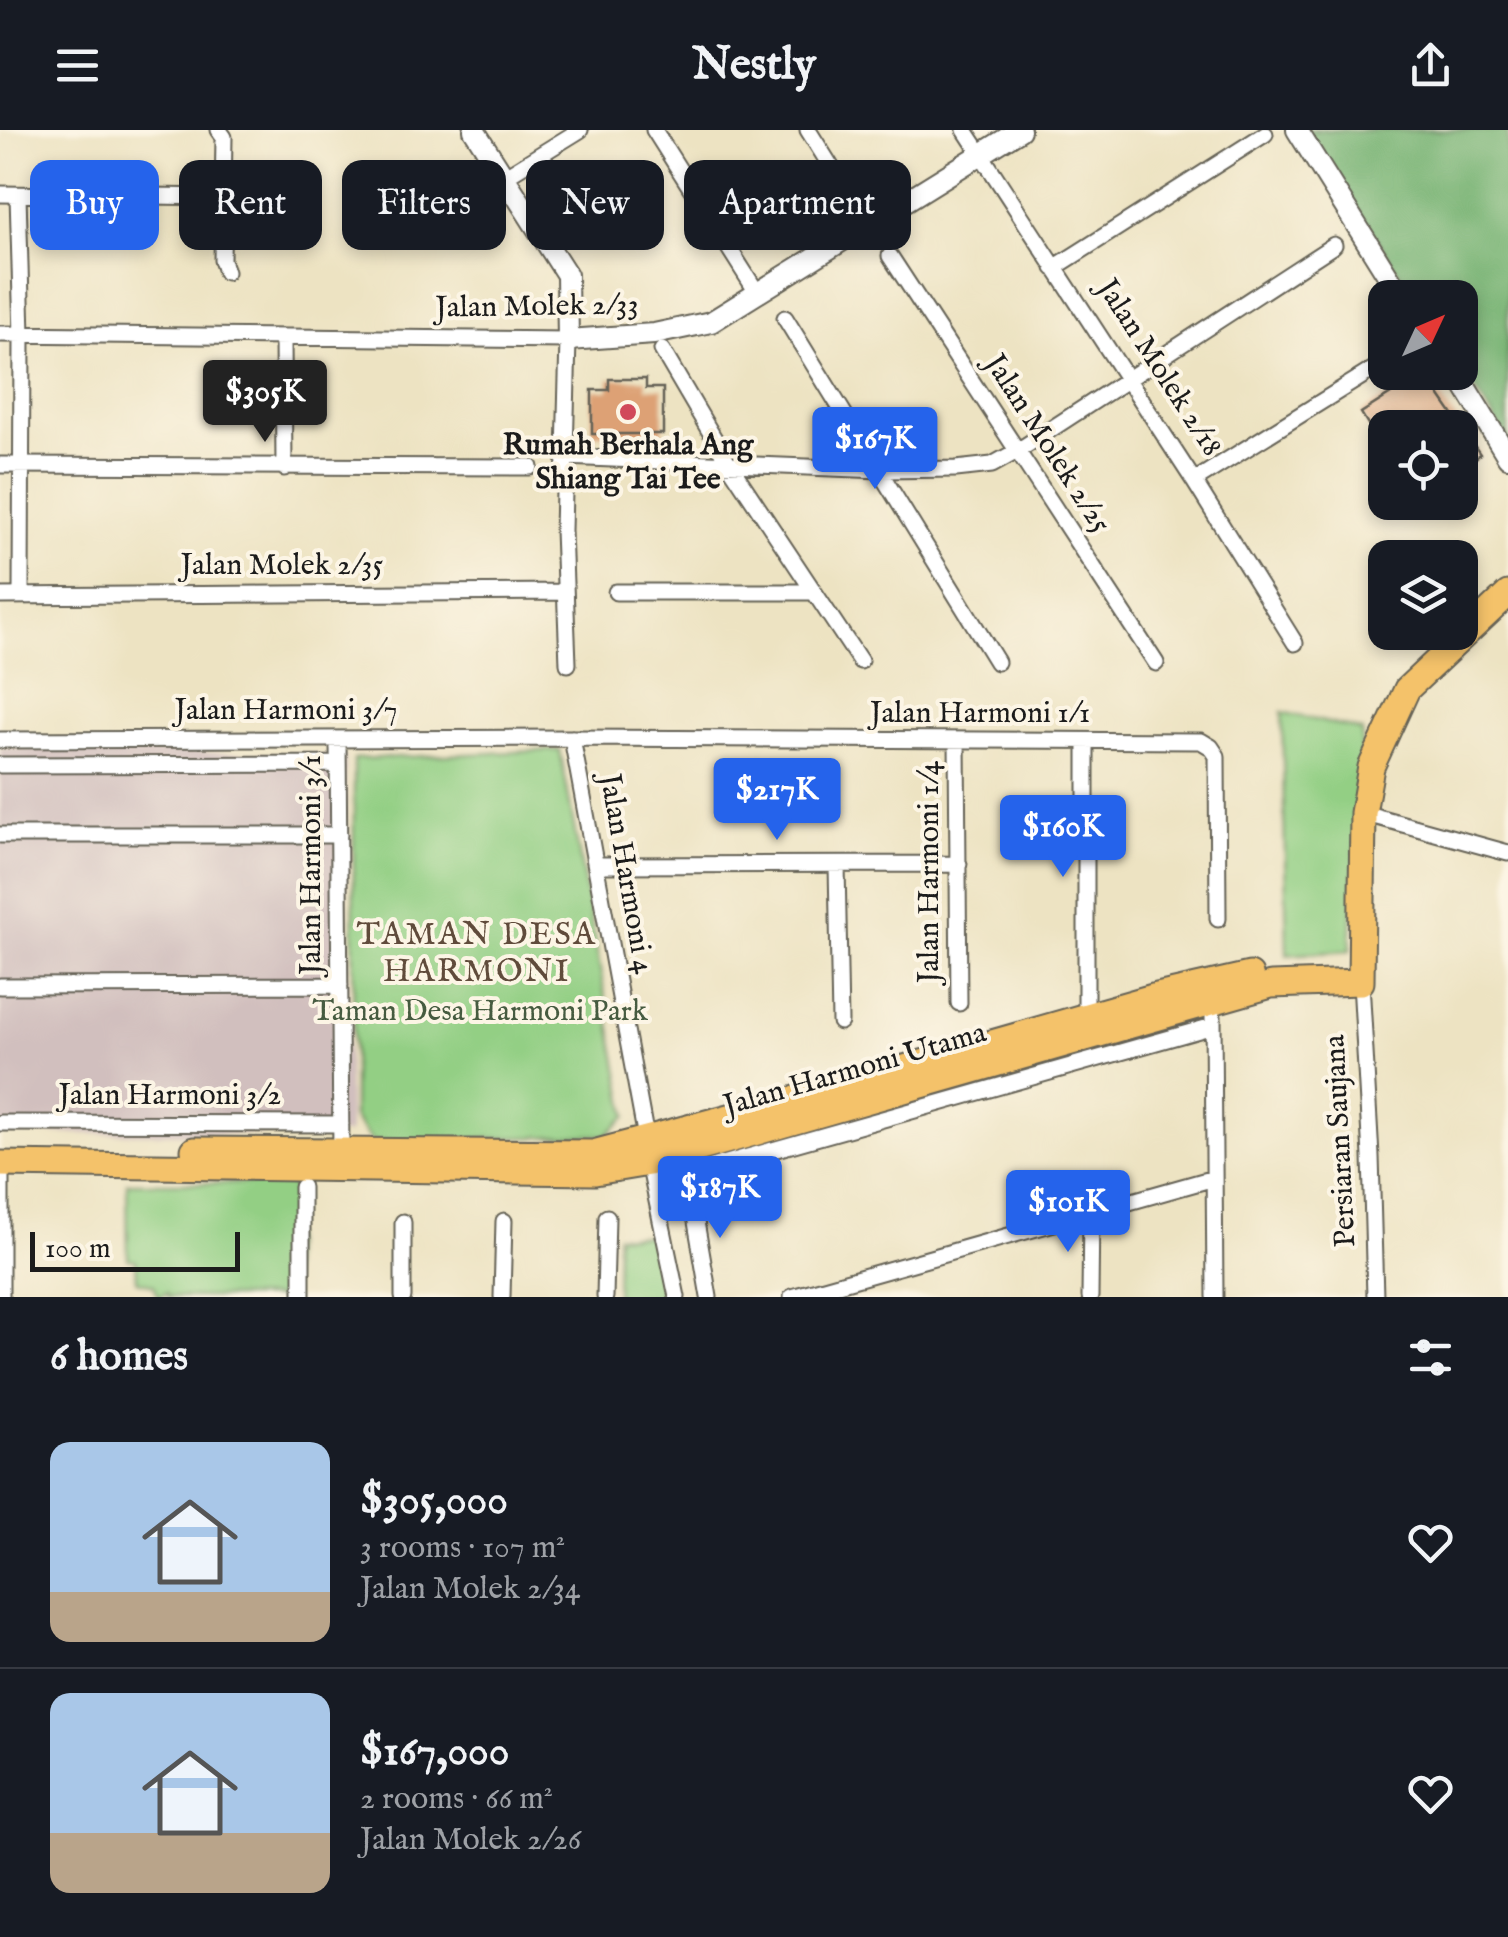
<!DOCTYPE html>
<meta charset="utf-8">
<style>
:root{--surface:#171b24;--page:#242831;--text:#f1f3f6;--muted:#9ea1a6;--line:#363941;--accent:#2563eb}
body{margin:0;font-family:"IM FELL English",serif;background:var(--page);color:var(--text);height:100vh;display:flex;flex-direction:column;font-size:38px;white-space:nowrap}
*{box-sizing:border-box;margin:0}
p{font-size:32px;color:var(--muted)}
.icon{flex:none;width:55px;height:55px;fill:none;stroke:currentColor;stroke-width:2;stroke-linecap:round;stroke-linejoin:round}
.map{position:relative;height:1167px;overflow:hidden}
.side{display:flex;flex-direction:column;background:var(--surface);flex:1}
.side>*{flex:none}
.hud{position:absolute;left:30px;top:30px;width:1000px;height:90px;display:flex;gap:20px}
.needle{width:65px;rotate:46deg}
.controls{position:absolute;left:1368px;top:150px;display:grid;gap:20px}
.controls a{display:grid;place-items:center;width:110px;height:110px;border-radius:20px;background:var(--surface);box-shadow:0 5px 15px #0003;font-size:50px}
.scale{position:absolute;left:30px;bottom:25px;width:210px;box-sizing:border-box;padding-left:10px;border:5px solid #1c1c1c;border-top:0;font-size:28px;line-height:35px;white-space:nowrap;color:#1c1c1c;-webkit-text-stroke:8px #fcf5e5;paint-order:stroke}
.price{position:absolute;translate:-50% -85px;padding:0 22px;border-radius:10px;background:var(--accent);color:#fff;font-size:32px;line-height:65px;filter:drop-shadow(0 2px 5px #0008)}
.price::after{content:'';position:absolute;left:50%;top:60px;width:30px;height:22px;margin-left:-15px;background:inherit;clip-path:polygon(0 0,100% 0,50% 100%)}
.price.on{background:#222;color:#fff}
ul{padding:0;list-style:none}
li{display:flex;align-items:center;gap:30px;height:250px;padding:0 50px}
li+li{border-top:2px solid var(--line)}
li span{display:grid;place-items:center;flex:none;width:280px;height:200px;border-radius:20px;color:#555}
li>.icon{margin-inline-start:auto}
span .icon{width:120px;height:120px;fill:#fffc;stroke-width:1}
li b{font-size:42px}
h2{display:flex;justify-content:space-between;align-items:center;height:120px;padding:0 50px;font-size:42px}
.tag{padding:0 35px;border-radius:20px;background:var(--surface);box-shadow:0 5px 15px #0003;font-size:35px;line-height:90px}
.tag.on{background:var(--accent);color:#fff}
header{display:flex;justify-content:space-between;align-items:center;height:130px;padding:0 50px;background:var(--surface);font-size:45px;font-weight:700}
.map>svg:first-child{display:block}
</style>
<header><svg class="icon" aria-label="menu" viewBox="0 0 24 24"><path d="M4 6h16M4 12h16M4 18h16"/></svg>Nestly<svg class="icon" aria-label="share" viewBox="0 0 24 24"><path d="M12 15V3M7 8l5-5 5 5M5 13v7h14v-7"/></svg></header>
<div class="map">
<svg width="1508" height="1167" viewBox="0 0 1508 1167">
<rect width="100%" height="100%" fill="#fcf5e5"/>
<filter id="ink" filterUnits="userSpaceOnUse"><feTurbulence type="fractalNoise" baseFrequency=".01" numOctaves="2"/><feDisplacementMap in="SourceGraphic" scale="20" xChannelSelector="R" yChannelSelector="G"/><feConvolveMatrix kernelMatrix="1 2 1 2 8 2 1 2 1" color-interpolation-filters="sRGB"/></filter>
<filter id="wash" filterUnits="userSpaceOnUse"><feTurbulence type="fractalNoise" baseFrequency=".0048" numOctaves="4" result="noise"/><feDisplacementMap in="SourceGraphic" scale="40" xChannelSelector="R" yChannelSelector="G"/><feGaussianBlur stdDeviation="2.25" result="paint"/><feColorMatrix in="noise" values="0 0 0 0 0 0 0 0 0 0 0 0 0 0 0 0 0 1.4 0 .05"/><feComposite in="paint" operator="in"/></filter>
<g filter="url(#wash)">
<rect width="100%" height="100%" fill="#ede3c2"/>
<path fill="#d1bfbe" d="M0,617L346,626L349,1004H0Z"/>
<path fill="#93cf84" stroke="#587650" stroke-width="2.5" d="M1282,582L1362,601L1350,821L1287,825Z
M560,620L627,986L607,1005L372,1012L353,987L354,629Z
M127,1053H293L290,1167H169L167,1163L158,1167L154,1155L137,1151L136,1130L128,1129Z
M617,1105L651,1106L663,1167H616Z"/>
<path fill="#76b272" stroke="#496747" stroke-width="2.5" d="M1304,0H1508V311L1460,236V168L1415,167Z"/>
<g id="blocks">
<path fill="#dda174" d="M1424,243L1480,324L1460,343V298H1385V322L1361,283Z
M609,249H646V258H663V304H592V260H609Z"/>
</g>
</g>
<g filter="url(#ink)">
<use href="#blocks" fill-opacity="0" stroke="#656256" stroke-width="2.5"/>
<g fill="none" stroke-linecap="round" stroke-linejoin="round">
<defs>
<path id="minor" d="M219,0L224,7L222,130L226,142
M654,0L758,164
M808,0L845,59
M965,0L1194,351L1295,513
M504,47L580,0
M0,64L223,67
M18,65L22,205L21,466
M890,126L1156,533
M1054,138L1265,4
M785,188L997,532
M0,204L568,210L563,400L568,534
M283,208L284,338
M662,220L729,334L860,531
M564,327L881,340L956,339L992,335L1019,320L1334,115
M0,335L530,337
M1194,351L1385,232
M616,462H814
M0,466L564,462
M572,608L646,1008
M338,609L341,1025
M0,610L572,608L1201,611L1211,617L1217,626L1218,789
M957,610L959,873
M1086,613V887
M0,635L338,634
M1363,683L1508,723
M0,705H339
M596,735L959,734
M837,735L840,892
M1361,852L1371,1026L1375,1167
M0,856L340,855
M1213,886L1215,1167
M0,993L341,994
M649,1033L677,1167
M302,1057V1167
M1,1167V1034
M403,1167V1092
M502,1167L504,1091
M605,1167L607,1087
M709,1167L691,1063L694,1053L709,1038L1213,896
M792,1167L1214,1048
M1090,1167L1091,1083"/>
<path id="tertiary" d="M474,0L567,145L568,210L654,204L711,192L1020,0
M1297,0L1402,168
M1456,242L1508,327"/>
<path id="primary" d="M194,1020L593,1023L778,974L1153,867L1250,845
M0,1034L595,1042L649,1033L1271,855L1361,852L1363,683L1371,637L1407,559L1508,464"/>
</defs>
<use href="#minor" stroke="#656256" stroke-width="19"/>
<use href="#tertiary" stroke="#656256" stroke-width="24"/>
<use href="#primary" stroke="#656256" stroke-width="29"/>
<use href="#minor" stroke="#fff" stroke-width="15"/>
<use href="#tertiary" stroke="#fff" stroke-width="20"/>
<use href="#primary" stroke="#f4c26a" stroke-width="25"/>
</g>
</g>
<circle fill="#d1495b" stroke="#fcf5e5" stroke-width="4" cx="628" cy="282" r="10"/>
<g text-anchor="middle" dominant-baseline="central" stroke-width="8" stroke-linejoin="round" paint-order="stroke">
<g font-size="30" fill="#1c1c1c" stroke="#fcf5e5">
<text transform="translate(537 177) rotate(-1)">Jalan Molek 2/33</text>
<text transform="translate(1159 238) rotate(57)">Jalan Molek 2/18</text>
<text transform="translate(1047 314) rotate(57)">Jalan Molek 2/25</text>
<text x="282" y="436">Jalan Molek 2/35</text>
<text x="286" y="581">Jalan Harmoni 3/7</text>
<text x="980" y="584">Jalan Harmoni 1/1</text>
<text transform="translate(312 735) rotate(-90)">Jalan Harmoni 3/1</text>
<text transform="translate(930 742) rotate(-90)">Jalan Harmoni 1/4</text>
<text transform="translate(626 744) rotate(80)">Jalan Harmoni 4</text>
<text transform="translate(855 940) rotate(-16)">Jalan Harmoni Utama</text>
<text x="170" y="966">Jalan Harmoni 3/2</text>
<text transform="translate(1341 1011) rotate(-93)">Persiaran Saujana</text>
</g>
<g font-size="30" font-weight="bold" fill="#1c1c1c" stroke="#fcf5e5">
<text x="628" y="316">Rumah Berhala Ang<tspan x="628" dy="34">Shiang Tai Tee</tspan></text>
</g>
<g font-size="30" fill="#465b40" stroke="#fcf5e5">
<text x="480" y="882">Taman Desa Harmoni Park</text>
</g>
<g font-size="32" letter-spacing="2.5" fill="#604b3b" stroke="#fcf5e5">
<text x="477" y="805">TAMAN DESA<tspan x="477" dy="37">HARMONI</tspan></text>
</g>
</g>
</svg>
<div class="controls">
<a><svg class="needle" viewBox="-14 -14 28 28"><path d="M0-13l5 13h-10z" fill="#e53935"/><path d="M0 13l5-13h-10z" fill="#9ea1a6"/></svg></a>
<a><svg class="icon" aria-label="locate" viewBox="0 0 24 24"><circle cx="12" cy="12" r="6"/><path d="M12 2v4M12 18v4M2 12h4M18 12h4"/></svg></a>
<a><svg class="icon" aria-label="layers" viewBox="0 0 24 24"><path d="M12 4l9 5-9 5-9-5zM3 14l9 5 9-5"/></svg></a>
</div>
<div class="scale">100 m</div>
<b class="price on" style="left:265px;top:315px">$305K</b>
<b class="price" style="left:875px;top:362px">$167K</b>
<b class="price" style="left:777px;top:713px">$217K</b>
<b class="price" style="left:1063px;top:750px">$160K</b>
<b class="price" style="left:720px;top:1111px">$187K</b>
<b class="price" style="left:1068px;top:1125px">$101K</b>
<div class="hud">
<a class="tag on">Buy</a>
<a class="tag">Rent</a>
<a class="tag">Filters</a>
<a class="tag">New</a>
<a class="tag">Apartment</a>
</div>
</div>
<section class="side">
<h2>6 homes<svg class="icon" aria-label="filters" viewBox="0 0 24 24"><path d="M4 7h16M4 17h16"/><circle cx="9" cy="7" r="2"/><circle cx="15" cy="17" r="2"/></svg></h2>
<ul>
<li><span style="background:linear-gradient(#a9c7e8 75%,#b9a48a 0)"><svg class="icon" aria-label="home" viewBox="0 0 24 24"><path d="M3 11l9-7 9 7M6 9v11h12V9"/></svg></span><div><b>$305,000</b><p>3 rooms · 107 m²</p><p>Jalan Molek 2/34</p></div><svg class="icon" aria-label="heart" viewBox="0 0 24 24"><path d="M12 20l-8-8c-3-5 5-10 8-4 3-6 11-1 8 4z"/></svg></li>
<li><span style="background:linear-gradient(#a9c7e8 70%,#b9a48a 0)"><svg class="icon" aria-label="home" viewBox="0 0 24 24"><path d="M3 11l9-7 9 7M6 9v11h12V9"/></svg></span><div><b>$167,000</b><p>2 rooms · 66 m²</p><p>Jalan Molek 2/26</p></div><svg class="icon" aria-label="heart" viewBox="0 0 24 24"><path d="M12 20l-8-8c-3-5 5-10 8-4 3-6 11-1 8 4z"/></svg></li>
</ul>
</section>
